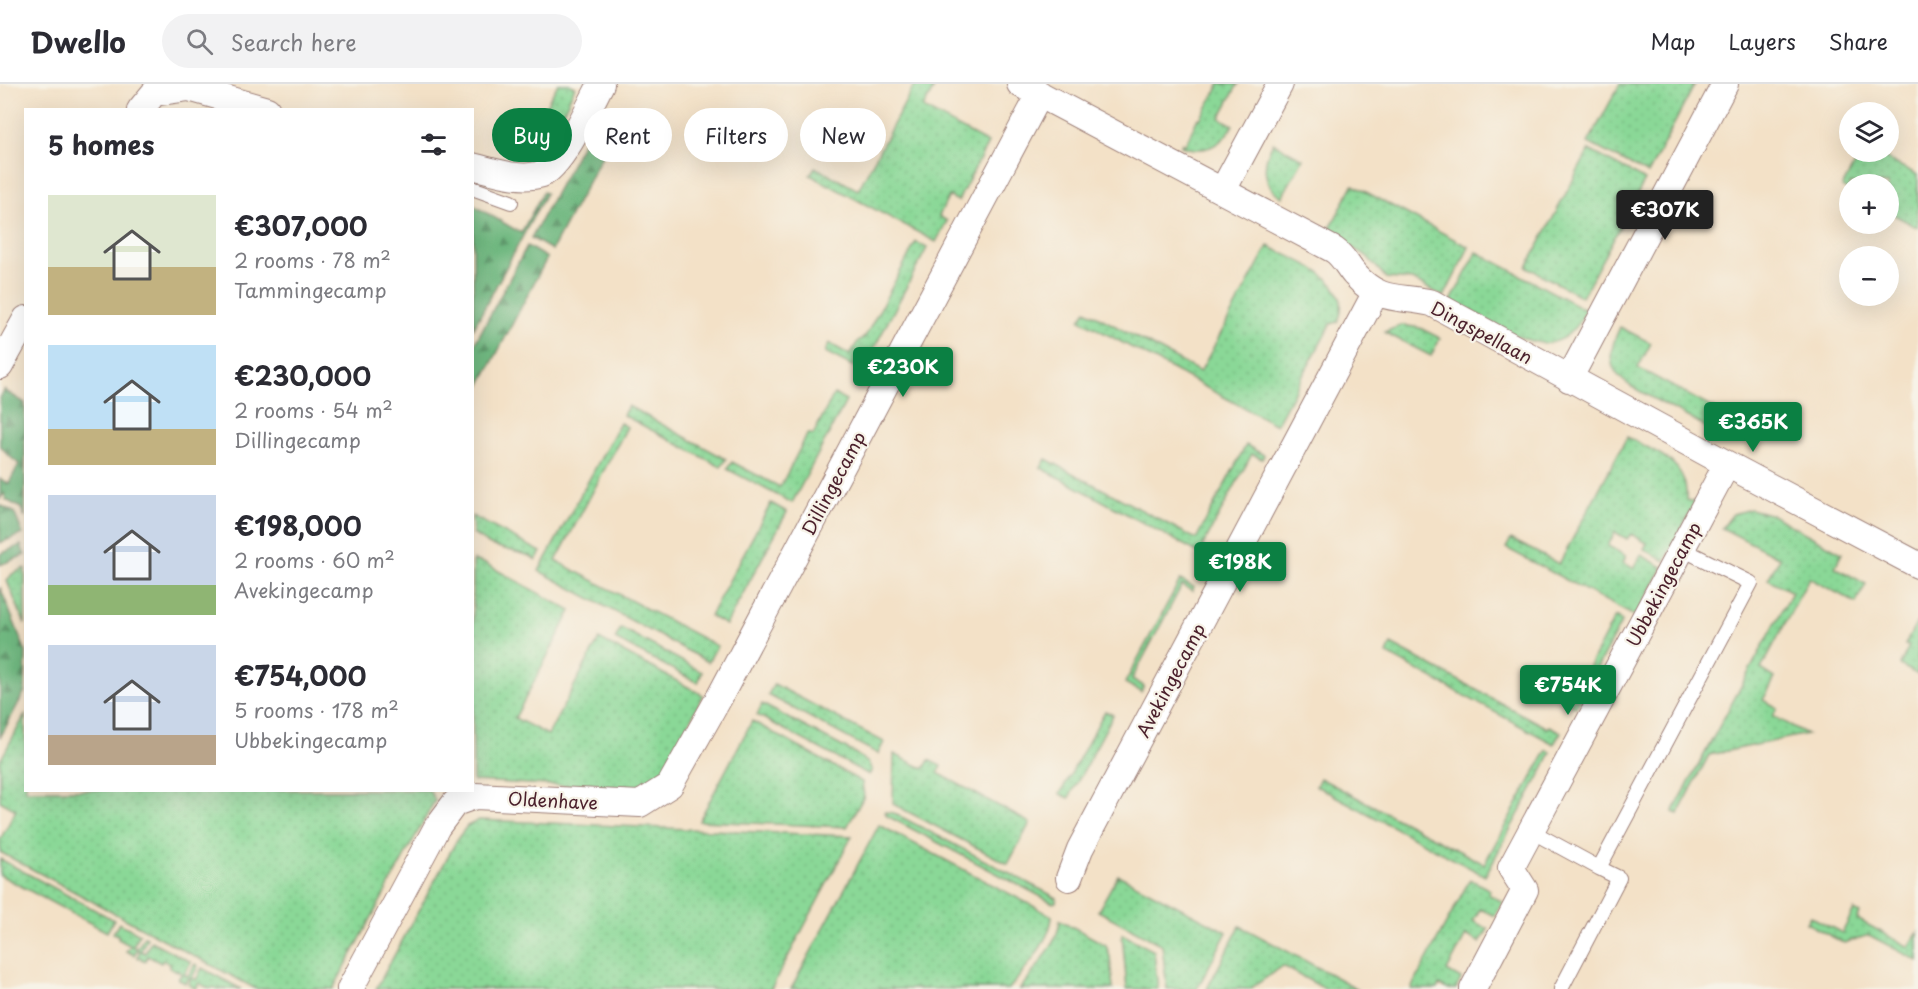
<!DOCTYPE html>
<meta charset="utf-8">
<style>
:root{--surface:#fff;--page:#f2f2f3;--text:#2b2b33;--muted:#7c7c81;--line:#e1e1e2;--accent:#0b8043}
body{margin:0;font-family:"Playpen Sans",sans-serif;background:var(--page);color:var(--text);height:100vh;display:flex;flex-direction:column;font-size:22px;white-space:nowrap}
*{box-sizing:border-box;margin:0}
p{font-size:20px;color:var(--muted)}
.icon{flex:none;width:33px;height:33px;fill:none;stroke:currentColor;stroke-width:2;stroke-linecap:round;stroke-linejoin:round}
.map{position:relative;flex:1;overflow:hidden}
.drawer{position:absolute;left:24px;top:24px;width:450px;height:684px;display:flex;flex-direction:column;background:var(--surface);border-radius:0px;box-shadow:0 6px 24px #0002}
.drawer>*{flex:none}
.guide{position:absolute;left:492px;top:24px;width:570px;height:54px;display:flex;gap:12px}
.fabs{position:absolute;left:1839px;top:18px;display:grid;gap:12px}
.fabs a{display:grid;place-items:center;width:60px;height:60px;border-radius:50%;background:var(--surface);box-shadow:0 6px 24px #0002;font-size:30px}
.price{position:absolute;translate:-50% -51px;padding:0 14px;border-radius:6px;background:var(--accent);color:#fff;font-size:20px;line-height:39px;filter:drop-shadow(0 2px 3px #0008)}
.price::after{content:'';position:absolute;left:50%;top:36px;width:18px;height:14px;margin-left:-9px;background:inherit;clip-path:polygon(0 0,100% 0,50% 100%)}
.price.active{background:#222;color:#fff}
ul{padding:0;list-style:none}
li{display:flex;align-items:center;gap:18px;height:150px;padding:0 24px}
li span{display:grid;place-items:center;flex:none;width:168px;height:120px;border-radius:0px;color:#555}
li>.icon{margin-inline-start:auto}
span .icon{width:72px;height:72px;fill:#fffc;stroke-width:1}
li b{font-size:26px}
h2{display:flex;justify-content:space-between;align-items:center;height:72px;padding:0 24px;font-size:26px}
.pill{padding:0 21px;border-radius:27px;background:var(--surface);box-shadow:0 6px 24px #0002;font-size:21px;line-height:54px}
.pill.active{background:var(--accent);color:#fff}
header{display:flex;align-items:center;gap:36px;box-sizing:border-box;height:84px;padding:0 30px;background:var(--surface);border-bottom:2px solid var(--line)}
header strong{font-size:28px}
nav{display:flex;gap:33px;margin-inline-start:auto;font-size:21px}
.search{width:420px;height:54px;background:var(--page);display:flex;align-items:center;gap:15px;box-sizing:border-box;padding:0 21px;border-radius:33px;color:var(--muted);font-size:22px}
.map>svg:first-child{display:block}
</style>
<header>
<strong>Dwello</strong>
<div class="search"><svg class="icon" aria-label="search" viewBox="0 0 24 24"><circle cx="10" cy="10" r="6"/><path d="M15 15l6 6"/></svg>Search here</div>
<nav><a>Map</a><a>Layers</a><a>Share</a></nav>
</header>
<div class="map">
<svg width="1918" height="905" viewBox="0 0 1918 905">
<defs>
<pattern id="grass-dots" width="8" height="8" patternUnits="userSpaceOnUse" patternTransform="scale(1.5)"><rect width="8" height="8" fill="#8ad897"/><path d="M2 2h.1M6 6h.1" fill="none" stroke="#79b982" stroke-width="1.8" stroke-linecap="round"/></pattern>
<pattern id="forest-firs" width="22" height="20" patternUnits="userSpaceOnUse" patternTransform="scale(1.5)"><rect width="22" height="20" fill="#6fb880"/><path d="M5 1l3.5 6h-7zM16 11l3.5 6h-7z" fill="#5d9569"/></pattern>
</defs>
<rect width="100%" height="100%" fill="#f7f3e8"/>
<filter id="ink" filterUnits="userSpaceOnUse"><feTurbulence type="fractalNoise" baseFrequency=".0167" numOctaves="2"/><feDisplacementMap in="SourceGraphic" scale="12" xChannelSelector="R" yChannelSelector="G"/><feConvolveMatrix kernelMatrix="1 2 1 2 8 2 1 2 1" color-interpolation-filters="sRGB"/></filter>
<filter id="wash" filterUnits="userSpaceOnUse"><feTurbulence type="fractalNoise" baseFrequency=".008" numOctaves="4" result="noise"/><feDisplacementMap in="SourceGraphic" scale="24" xChannelSelector="R" yChannelSelector="G"/><feGaussianBlur stdDeviation="1.35" result="paint"/><feColorMatrix in="noise" values="0 0 0 0 0 0 0 0 0 0 0 0 0 0 0 0 0 1.4 0 .05"/><feComposite in="paint" operator="in"/></filter>
<g filter="url(#wash)">
<rect width="100%" height="100%" fill="#f3e1c7"/>
<path fill="url(#grass-dots)" stroke="#6a7c61" stroke-width="1.5" d="M558,0H569L575,3C565,23 549,70 521,66Z
M915,0H936L923,24L988,59L958,117L949,112L939,132L947,137L936,158L810,91L815,83L858,106Z
M1220,0H1238L1220,34L1233,41C1222,63 1203,70 1181,62L1182,59L1185,61L1198,34L1200,35Z
M1620,0H1695L1648,90L1588,59Z
M1273,59L1303,75L1282,113C1261,100 1262,78 1273,59Z
M1589,66L1645,96L1582,213L1527,183Z
M1861,68H1873L1918,91V144L1889,128L1888,100H1850L1849,107L1842,103Z
M1353,101L1469,163L1444,213L1413,196L1386,194L1367,172L1327,150Z
M916,158L927,164L862,287L825,268L829,259L850,271L858,257L865,253Z
M1268,162C1297,177 1356,195 1338,238L1331,240L1276,341L1080,236L1086,226L1200,288Z
M1477,168L1586,226C1563,270 1540,264 1501,244C1485,235 1468,226 1451,217Z
M1402,241L1420,244L1440,254L1431,272L1384,248Z
M1620,243L1651,259L1638,284L1724,330L1715,348L1632,303C1605,286 1608,268 1620,243Z
M834,310L846,317L792,419L727,385L732,378L780,403L808,349L813,351Z
M628,322L726,375L721,383L623,331Z
M620,339L627,343L556,477L717,562L708,578L539,487Z
M1627,353C1655,368 1689,377 1686,416L1695,418L1665,477L1644,465L1647,459L1631,450L1627,455L1615,448L1608,462L1626,472L1623,479L1633,484L1641,471L1663,483L1636,533L1506,464L1511,455L1559,480Z
M1246,361L1264,371L1262,375L1252,370L1202,463L1215,470L1212,476L1041,384L1046,375L1196,455Z
M771,419L787,428L726,541L710,532Z
M1750,425L1770,430L1842,469L1835,483L1866,500L1856,519L1809,494L1761,585L1775,594L1763,616L1777,624L1773,632L1807,650L1709,671L1678,730L1673,728L1792,508L1768,495L1780,474L1722,444L1733,430Z
M472,432L541,468L536,476L530,472L490,461L473,450Z
M473,476L486,480L571,527L515,634L548,651L599,555L703,611C693,630 668,686 653,697C645,703 635,704 626,705L473,697Z
M25,484V540L7,497L12,490Z
M1180,496L1194,503L1192,507L1182,501L1132,595L1144,602L1141,608L1125,599Z
M1615,533L1622,537L1576,623L1569,620Z
M1917,538H1918V591L1900,581L1909,562L1905,561Z
M621,544L702,588L698,599L615,555Z
M1391,560L1547,644L1549,642L1561,648L1554,660L1387,570Z
M774,600L884,658L878,670L768,611Z
M762,620L856,670L868,679L872,686L869,691L757,631Z
M1105,627L1113,631L1069,714L1060,710Z
M25,631L26,706H429L435,716L333,905H256L0,768V756L16,726L0,717V677Z
M752,637L862,698L864,712L847,743L699,737Z
M1547,666L1551,668L1543,685L1485,792L1316,702L1320,694L1484,780Z
M894,670L924,685L929,676L941,682L938,689L1030,739L1008,780L893,720Z
M885,728L894,729L1057,814L1056,818L1053,819L887,732Z
M479,736L852,752L771,905H376L458,754L467,742Z
M879,741L1052,832C1051,856 1024,887 1009,905H791Z
M0,775L114,836L107,848L0,791Z
M1118,791L1227,848L1197,905H1167L1162,861L1098,827Z
M1470,795L1490,806L1488,810L1503,818L1495,832L1480,825L1473,837L1488,845L1480,859L1466,851L1447,887L1461,895L1456,905H1447L1439,901L1437,905H1411Z
M1854,826L1860,829L1857,835L1909,863L1918,848V877L1869,851L1844,859L1806,839L1810,832L1842,849Z
M1060,836L1106,861L1110,873L1113,905H1020C1034,887 1059,858 1060,836Z
M119,839L140,850L133,862L137,865L144,853L147,854L141,867L145,869L151,857L191,878L184,890L188,892L195,880L198,882L192,894L196,896L202,884L241,905H217L214,903L210,905L199,899L196,905L188,900L191,895L189,894L185,899L178,895L182,889L169,883L170,880L163,876L161,879L148,872L145,877L137,873L140,867L137,866L134,871L126,867L131,862L118,855L119,852L113,849Z
M1240,842L1358,905H1325L1283,882L1250,905H1207Z
M1122,850L1154,867L1158,905H1127Z"/>
<path fill="url(#forest-firs)" stroke="#5c6c56" stroke-width="1.5" d="M600,27L620,38L552,166L531,154Z
M543,108L546,109L473,245V121L521,149Z
M527,162L547,174L473,315V263Z
M4,306L25,319V434L21,424L6,416L4,409L0,415V395L9,399L19,380L8,371L0,361V315Z
M0,421L14,428L23,450L0,459Z
M21,461L25,471L0,481V470Z
M0,503L26,568L25,607L0,654Z"/>
</g>
<g filter="url(#ink)">
<g fill="none" stroke-linecap="round" stroke-linejoin="round">
<defs>
<path id="service" d="M472,104L511,118
M1531,747L1599,784
M1561,905L1619,794L1599,784L1751,499L1682,465"/>
<path id="minor" d="M1020,0L1334,166C1344,173 1347,182 1355,191C1382,220 1399,211 1432,219L1727,380L1918,481
M140,26L154,9L189,4L267,26
M472,82C494,87 519,97 542,90C561,84 591,19 601,0
M1223,106L1280,0
M0,282L26,235
M1569,295L1725,0
M1069,794L1080,765L1376,208
M350,905L437,743L455,719L475,712L640,720L670,701L719,614L1040,10
M1473,905L1525,806L1511,784L1727,380"/>
</defs>
<use href="#service" stroke="#9e8079" stroke-width="16"/>
<use href="#minor" stroke="#9e8079" stroke-width="28"/>
<use href="#service" stroke="#fff" stroke-width="14"/>
<use href="#minor" stroke="#fff" stroke-width="26"/>
</g>
</g>
<g text-anchor="middle" dominant-baseline="central" stroke-width="4.5" stroke-linejoin="round" paint-order="stroke">
<g font-size="18" fill="#4a1f2b" stroke="#f7f3e8">
<text transform="translate(1482 248) rotate(28)">Dingspellaan</text>
<text transform="translate(833 399) rotate(-62)">Dillingecamp</text>
<text transform="translate(1663 500) rotate(-62)">Ubbekingecamp</text>
<text transform="translate(1170 596) rotate(-62)">Avekingecamp</text>
<text transform="translate(553 716) rotate(3)">Oldenhave</text>
</g>
</g>
</svg>
<div class="fabs">
<a><svg class="icon" aria-label="layers" viewBox="0 0 24 24"><path d="M12 4l9 5-9 5-9-5zM3 14l9 5 9-5"/></svg></a>
<a>+</a>
<a>−</a>
</div>
<b class="price active" style="left:1665px;top:157px">€307K</b>
<b class="price" style="left:903px;top:314px">€230K</b>
<b class="price" style="left:1753px;top:369px">€365K</b>
<b class="price" style="left:1240px;top:509px">€198K</b>
<b class="price" style="left:1568px;top:632px">€754K</b>
<div class="guide">
<a class="pill active">Buy</a>
<a class="pill">Rent</a>
<a class="pill">Filters</a>
<a class="pill">New</a>
</div>
<section class="drawer">
<h2>5 homes<svg class="icon" aria-label="filters" viewBox="0 0 24 24"><path d="M4 7h16M4 17h16"/><circle cx="9" cy="7" r="2"/><circle cx="15" cy="17" r="2"/></svg></h2>
<ul>
<li><span style="background:linear-gradient(#dfe7d0 60%,#c2b280 0)"><svg class="icon" aria-label="home" viewBox="0 0 24 24"><path d="M3 11l9-7 9 7M6 9v11h12V9"/></svg></span><div><b>€307,000</b><p>2 rooms · 78 m²</p><p>Tammingecamp</p></div></li>
<li><span style="background:linear-gradient(#bfe0f5 70%,#c2b280 0)"><svg class="icon" aria-label="home" viewBox="0 0 24 24"><path d="M3 11l9-7 9 7M6 9v11h12V9"/></svg></span><div><b>€230,000</b><p>2 rooms · 54 m²</p><p>Dillingecamp</p></div></li>
<li><span style="background:linear-gradient(#c9d6e8 75%,#8fb573 0)"><svg class="icon" aria-label="home" viewBox="0 0 24 24"><path d="M3 11l9-7 9 7M6 9v11h12V9"/></svg></span><div><b>€198,000</b><p>2 rooms · 60 m²</p><p>Avekingecamp</p></div></li>
<li><span style="background:linear-gradient(#c9d6e8 75%,#b9a48a 0)"><svg class="icon" aria-label="home" viewBox="0 0 24 24"><path d="M3 11l9-7 9 7M6 9v11h12V9"/></svg></span><div><b>€754,000</b><p>5 rooms · 178 m²</p><p>Ubbekingecamp</p></div></li>
</ul>
</section>
</div>
